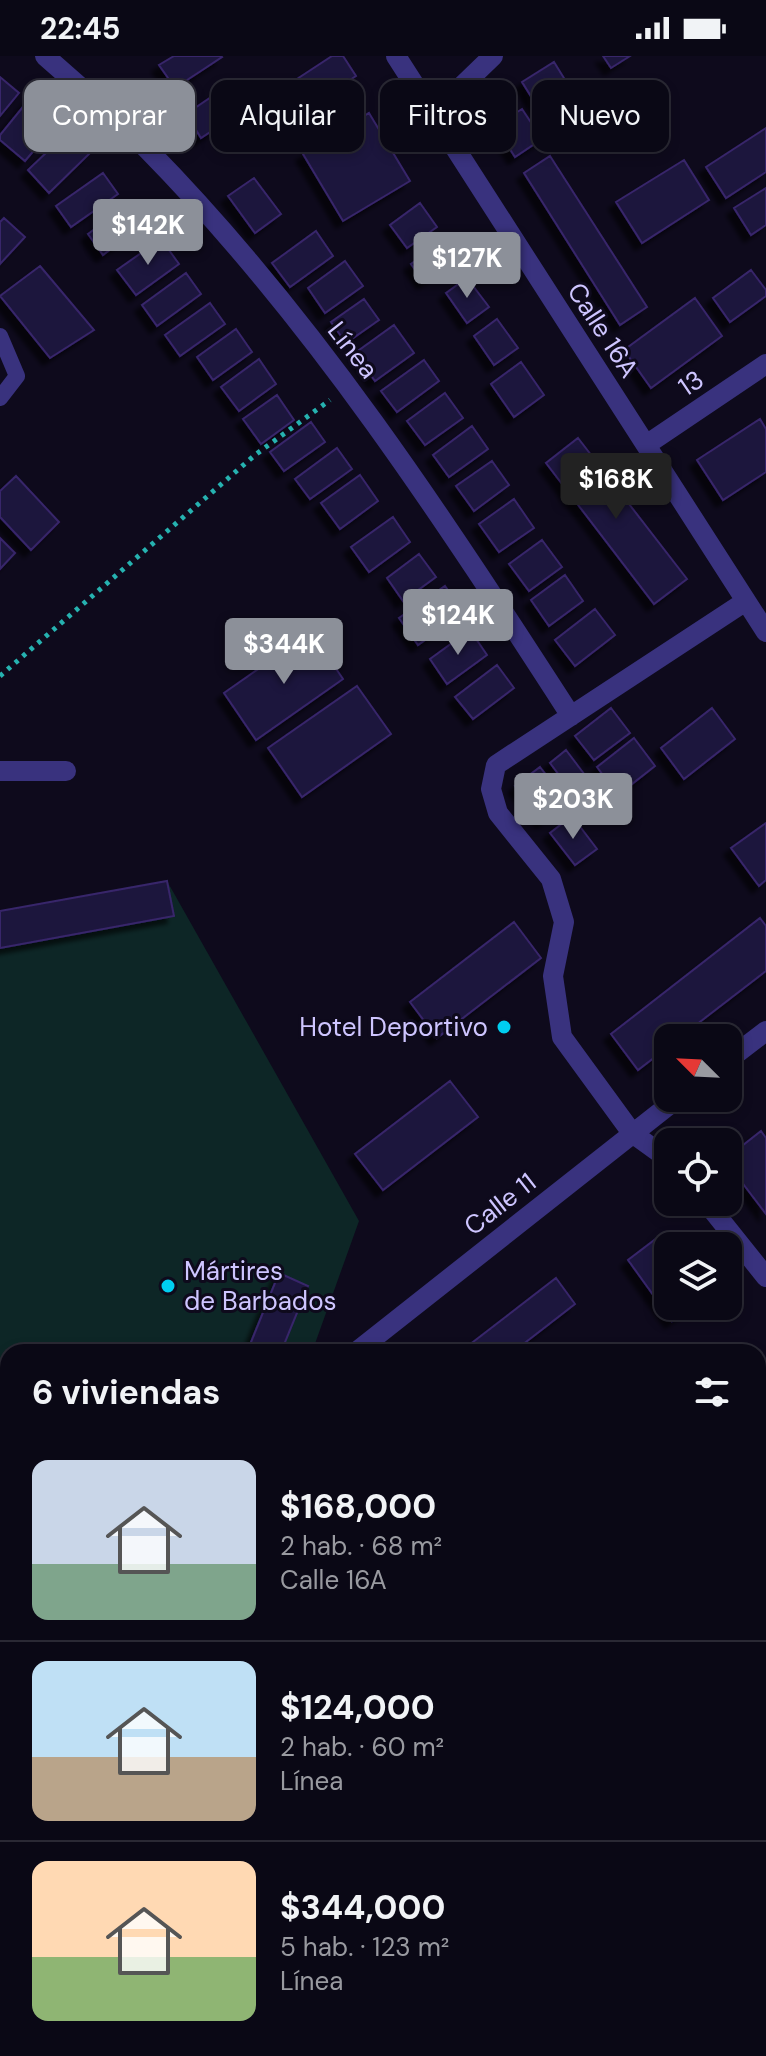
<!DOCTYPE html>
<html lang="es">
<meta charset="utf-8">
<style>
:root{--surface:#0a0815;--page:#13111e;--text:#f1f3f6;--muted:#999aa0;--line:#2a2934;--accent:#8c9099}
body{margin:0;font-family:"DM Sans",sans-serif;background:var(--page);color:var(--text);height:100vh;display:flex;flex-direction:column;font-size:30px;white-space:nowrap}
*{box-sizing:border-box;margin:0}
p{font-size:26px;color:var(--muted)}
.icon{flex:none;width:44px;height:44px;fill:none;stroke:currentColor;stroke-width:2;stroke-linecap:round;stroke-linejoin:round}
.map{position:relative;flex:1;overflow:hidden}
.panel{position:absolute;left:0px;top:1288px;width:766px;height:712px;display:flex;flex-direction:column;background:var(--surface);border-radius:24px 24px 0 0;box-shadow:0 4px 12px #0003,0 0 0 2px var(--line)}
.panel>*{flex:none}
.top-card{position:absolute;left:24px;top:24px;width:718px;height:72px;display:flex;gap:16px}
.needle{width:52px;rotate:294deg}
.fabs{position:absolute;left:654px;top:968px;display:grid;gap:16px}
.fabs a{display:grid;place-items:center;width:88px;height:88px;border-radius:16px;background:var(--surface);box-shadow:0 4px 12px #0003,0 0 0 2px var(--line);font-size:40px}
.price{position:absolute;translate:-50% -68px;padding:0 18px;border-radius:8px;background:var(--accent);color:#fff;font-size:26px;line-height:52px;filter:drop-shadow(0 2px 4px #0008)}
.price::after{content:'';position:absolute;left:50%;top:48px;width:24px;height:18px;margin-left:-12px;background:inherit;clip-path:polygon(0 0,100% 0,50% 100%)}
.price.current{background:#222;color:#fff}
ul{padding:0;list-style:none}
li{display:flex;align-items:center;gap:24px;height:200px;padding:0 32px}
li+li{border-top:2px solid var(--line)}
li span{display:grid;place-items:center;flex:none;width:224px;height:160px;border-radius:16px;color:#555}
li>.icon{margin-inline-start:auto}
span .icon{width:96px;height:96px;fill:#fffc;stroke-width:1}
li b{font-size:34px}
h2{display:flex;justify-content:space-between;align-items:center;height:96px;padding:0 32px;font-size:34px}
.pill{padding:0 28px;border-radius:16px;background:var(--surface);box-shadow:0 4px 12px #0003,0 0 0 2px var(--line);font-size:28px;line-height:72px}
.pill.current{background:var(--accent);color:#fff}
.status{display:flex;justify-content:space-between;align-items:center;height:56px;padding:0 40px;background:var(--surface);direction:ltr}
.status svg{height:22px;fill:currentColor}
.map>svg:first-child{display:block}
</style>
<div class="status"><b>22:45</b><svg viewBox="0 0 49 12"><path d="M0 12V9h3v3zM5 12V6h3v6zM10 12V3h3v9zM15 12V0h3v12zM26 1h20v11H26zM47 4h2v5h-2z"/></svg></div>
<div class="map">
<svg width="766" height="2000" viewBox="0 0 766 2000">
<defs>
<filter id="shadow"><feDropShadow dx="-7" dy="7" stdDeviation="2" flood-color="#0009"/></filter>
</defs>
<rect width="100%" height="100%" fill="#0e0a1c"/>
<path fill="#0d2626" d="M167,825L359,1165L312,1296H8V1529L0,1530V855Z"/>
<path fill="#1f153e" stroke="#37266b" stroke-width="2" filter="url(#shadow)" d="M174,0H221L222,1L175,32L159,9Z
M332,0H343L356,20L313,48L297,23Z
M603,0H630L611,12Z
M554,6L580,48L549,69L522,26Z
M0,21L19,37L0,60Z
M235,25L251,49L201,82L186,58Z
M31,41L59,65L25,105L0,84V79Z
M522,53L542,83L515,101L495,70Z
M369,57L410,125L343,165L303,98Z
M766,72V116L726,142L706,111Z
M68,76L89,98L49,137L28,114Z
M550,100L647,251L620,269L524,117Z
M684,104L709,144L642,187L616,146Z
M103,117L118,138L71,171L56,150Z
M254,122L281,158L255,177L228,140Z
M766,132V169L751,179L734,152Z
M420,147L437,171L407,192L390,169Z
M125,151L139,172L103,199L88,178Z
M4,162L25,181L0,208V166Z
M316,175L333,200L290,231L272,207Z
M447,182L460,200L424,226L411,208Z
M161,183L179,208L136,239L117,214Z
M345,205L363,230L325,257L308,232Z
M40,210L94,274L50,302L0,240Z
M751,214L766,234V240L730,266L713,242Z
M186,217L201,238L157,270L142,249Z
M467,222L489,251L467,267L446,237Z
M695,242L722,280L651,332L624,294Z
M364,243L379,264L346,287L331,266Z
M210,247L225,268L180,300L165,279Z
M497,263L518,292L494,309L474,280Z
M394,269L414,297L375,325L355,297Z
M236,273L252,296L213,324L197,301Z
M259,303L276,328L239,355L221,331Z
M424,304L439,325L397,356L381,335Z
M521,306L544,339L514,361L491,328Z
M445,337L463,362L425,389L407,365Z
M277,339L294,364L261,388L243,363Z
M760,363L766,373V416L723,444L697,404Z
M311,366L325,386L284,415L270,396Z
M472,370L488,393L449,421L433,399Z
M578,382L687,523L654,548L546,407Z
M337,392L352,413L310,443L295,423Z
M492,405L509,429L474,455L456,430Z
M360,419L378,445L340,473L321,447Z
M16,420L59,466L31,494L0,461V435Z
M514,443L534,472L499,496L479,468Z
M393,461L410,486L369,516L351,491Z
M0,482L15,497L0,513Z
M542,484L562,511L529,535L509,508Z
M419,498L436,521L403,545L387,522Z
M565,519L583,545L549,570L531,544Z
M445,530L464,556L418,589L399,562Z
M595,553L615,579L575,610L555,584Z
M470,574L487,599L447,628L430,603Z
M311,576L343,623L256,684L224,637Z
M497,609L514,632L473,663L455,641Z
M357,630L391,678L302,741L268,692Z
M611,652L630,677L594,704L575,680Z
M712,652L735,683L684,723L661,692Z
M634,682L655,710L618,739L597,711Z
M566,694L594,731L578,744L550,707Z
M540,711L567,746L543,765L515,730Z
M572,760L597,793L575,809L550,777Z
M766,767V824L759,830L731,792Z
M167,825L174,860L0,892V855Z
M760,862L766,870V915L679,982H668V991L638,1014L611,978Z
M514,866L541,902L437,982L410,946Z
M450,1025L478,1061L383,1134L355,1098Z
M761,1075L766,1082V1158L728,1108V1101Z
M657,1182L668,1197V1250H693L672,1265L628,1204Z
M279,1217L308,1230L281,1296H247Z
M556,1222L575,1248L513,1296H460Z
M758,1377L766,1387V1424L758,1431Z
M8,1479V1530H0V1480Z
M766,1500V1686L758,1676V1507Z
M151,1992H199L204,2000H156Z
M314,1992H370L360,2000H303Z"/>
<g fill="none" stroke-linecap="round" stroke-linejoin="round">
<path stroke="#26b2b0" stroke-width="5" stroke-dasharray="4 6" stroke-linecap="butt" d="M0,620L255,399L330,344
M758,1327L766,1321"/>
<path stroke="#39327e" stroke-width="16" d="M0,280L17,320L0,342
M758,1981L766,1990"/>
<path stroke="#39327e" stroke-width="20" d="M45,0C80,31 116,61 148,94C314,263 443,462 571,660
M396,0L766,576
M433,58L493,0
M646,389L766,308
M0,715H66
M728,1004L766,975
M668,1103L632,1077L562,981L553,920L564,866L551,823L498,757L491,733L496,709L746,545
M706,1146L766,1221
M356,1296L678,1042
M0,1579L8,1573
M758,1794L766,1789
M480,2000L490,1992"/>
<path stroke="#675cff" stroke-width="20" d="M0,1875L8,1888
M0,1964L8,1977
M17,1992L22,2000
M72,1992L77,2000"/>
</g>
<g fill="#00cef0" stroke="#0e0a1c" stroke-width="3">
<circle cx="504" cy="971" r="8"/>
<circle cx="168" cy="1230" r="8"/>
</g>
<g text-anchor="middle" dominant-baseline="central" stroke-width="6" stroke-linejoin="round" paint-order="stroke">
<g font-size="26" fill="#cec5ff" stroke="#0e0a1c">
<text transform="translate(603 274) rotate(57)">Calle 16A</text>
<text transform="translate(353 294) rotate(52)">Línea</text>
<text transform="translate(691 327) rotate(-34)">13</text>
<text transform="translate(500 1148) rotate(-38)">Calle 11</text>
</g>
<g font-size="26" fill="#cec5ff" stroke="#0e0a1c" text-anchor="end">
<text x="488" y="971">Hotel Deportivo</text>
<text x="184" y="1215" text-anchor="start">Mártires<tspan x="184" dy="30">de Barbados</tspan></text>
</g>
</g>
</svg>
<div class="fabs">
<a><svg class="needle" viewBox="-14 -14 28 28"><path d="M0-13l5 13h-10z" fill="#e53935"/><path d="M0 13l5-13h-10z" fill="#999aa0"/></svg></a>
<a><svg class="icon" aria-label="locate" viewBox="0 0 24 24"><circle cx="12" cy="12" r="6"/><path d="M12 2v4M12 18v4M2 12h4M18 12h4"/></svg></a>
<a><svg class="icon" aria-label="layers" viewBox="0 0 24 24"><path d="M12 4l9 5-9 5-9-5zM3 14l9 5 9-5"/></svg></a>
</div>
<b class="price" style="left:148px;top:211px">$142K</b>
<b class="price" style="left:467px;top:244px">$127K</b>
<b class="price current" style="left:616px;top:465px">$168K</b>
<b class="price" style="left:458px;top:601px">$124K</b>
<b class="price" style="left:284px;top:630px">$344K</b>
<b class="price" style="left:573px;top:785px">$203K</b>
<div class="top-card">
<a class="pill current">Comprar</a>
<a class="pill">Alquilar</a>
<a class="pill">Filtros</a>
<a class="pill">Nuevo</a>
</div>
<section class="panel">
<h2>6 viviendas<svg class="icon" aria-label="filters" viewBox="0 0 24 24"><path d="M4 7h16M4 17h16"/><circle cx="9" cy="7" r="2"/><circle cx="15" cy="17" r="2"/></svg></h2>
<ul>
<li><span style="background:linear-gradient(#c9d6e8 65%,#7fa58c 0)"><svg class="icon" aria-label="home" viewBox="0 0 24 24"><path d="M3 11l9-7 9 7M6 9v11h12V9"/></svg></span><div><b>$168,000</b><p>2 hab. · 68 m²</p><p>Calle 16A</p></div></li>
<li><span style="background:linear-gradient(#bfe0f5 60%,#b9a48a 0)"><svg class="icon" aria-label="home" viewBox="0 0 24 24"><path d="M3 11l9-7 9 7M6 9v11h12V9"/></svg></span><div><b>$124,000</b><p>2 hab. · 60 m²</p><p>Línea</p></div></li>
<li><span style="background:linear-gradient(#ffd9b3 60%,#8fb573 0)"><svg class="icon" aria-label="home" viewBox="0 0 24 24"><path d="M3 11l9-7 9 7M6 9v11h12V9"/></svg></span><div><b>$344,000</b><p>5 hab. · 123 m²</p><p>Línea</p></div></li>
</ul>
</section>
</div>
